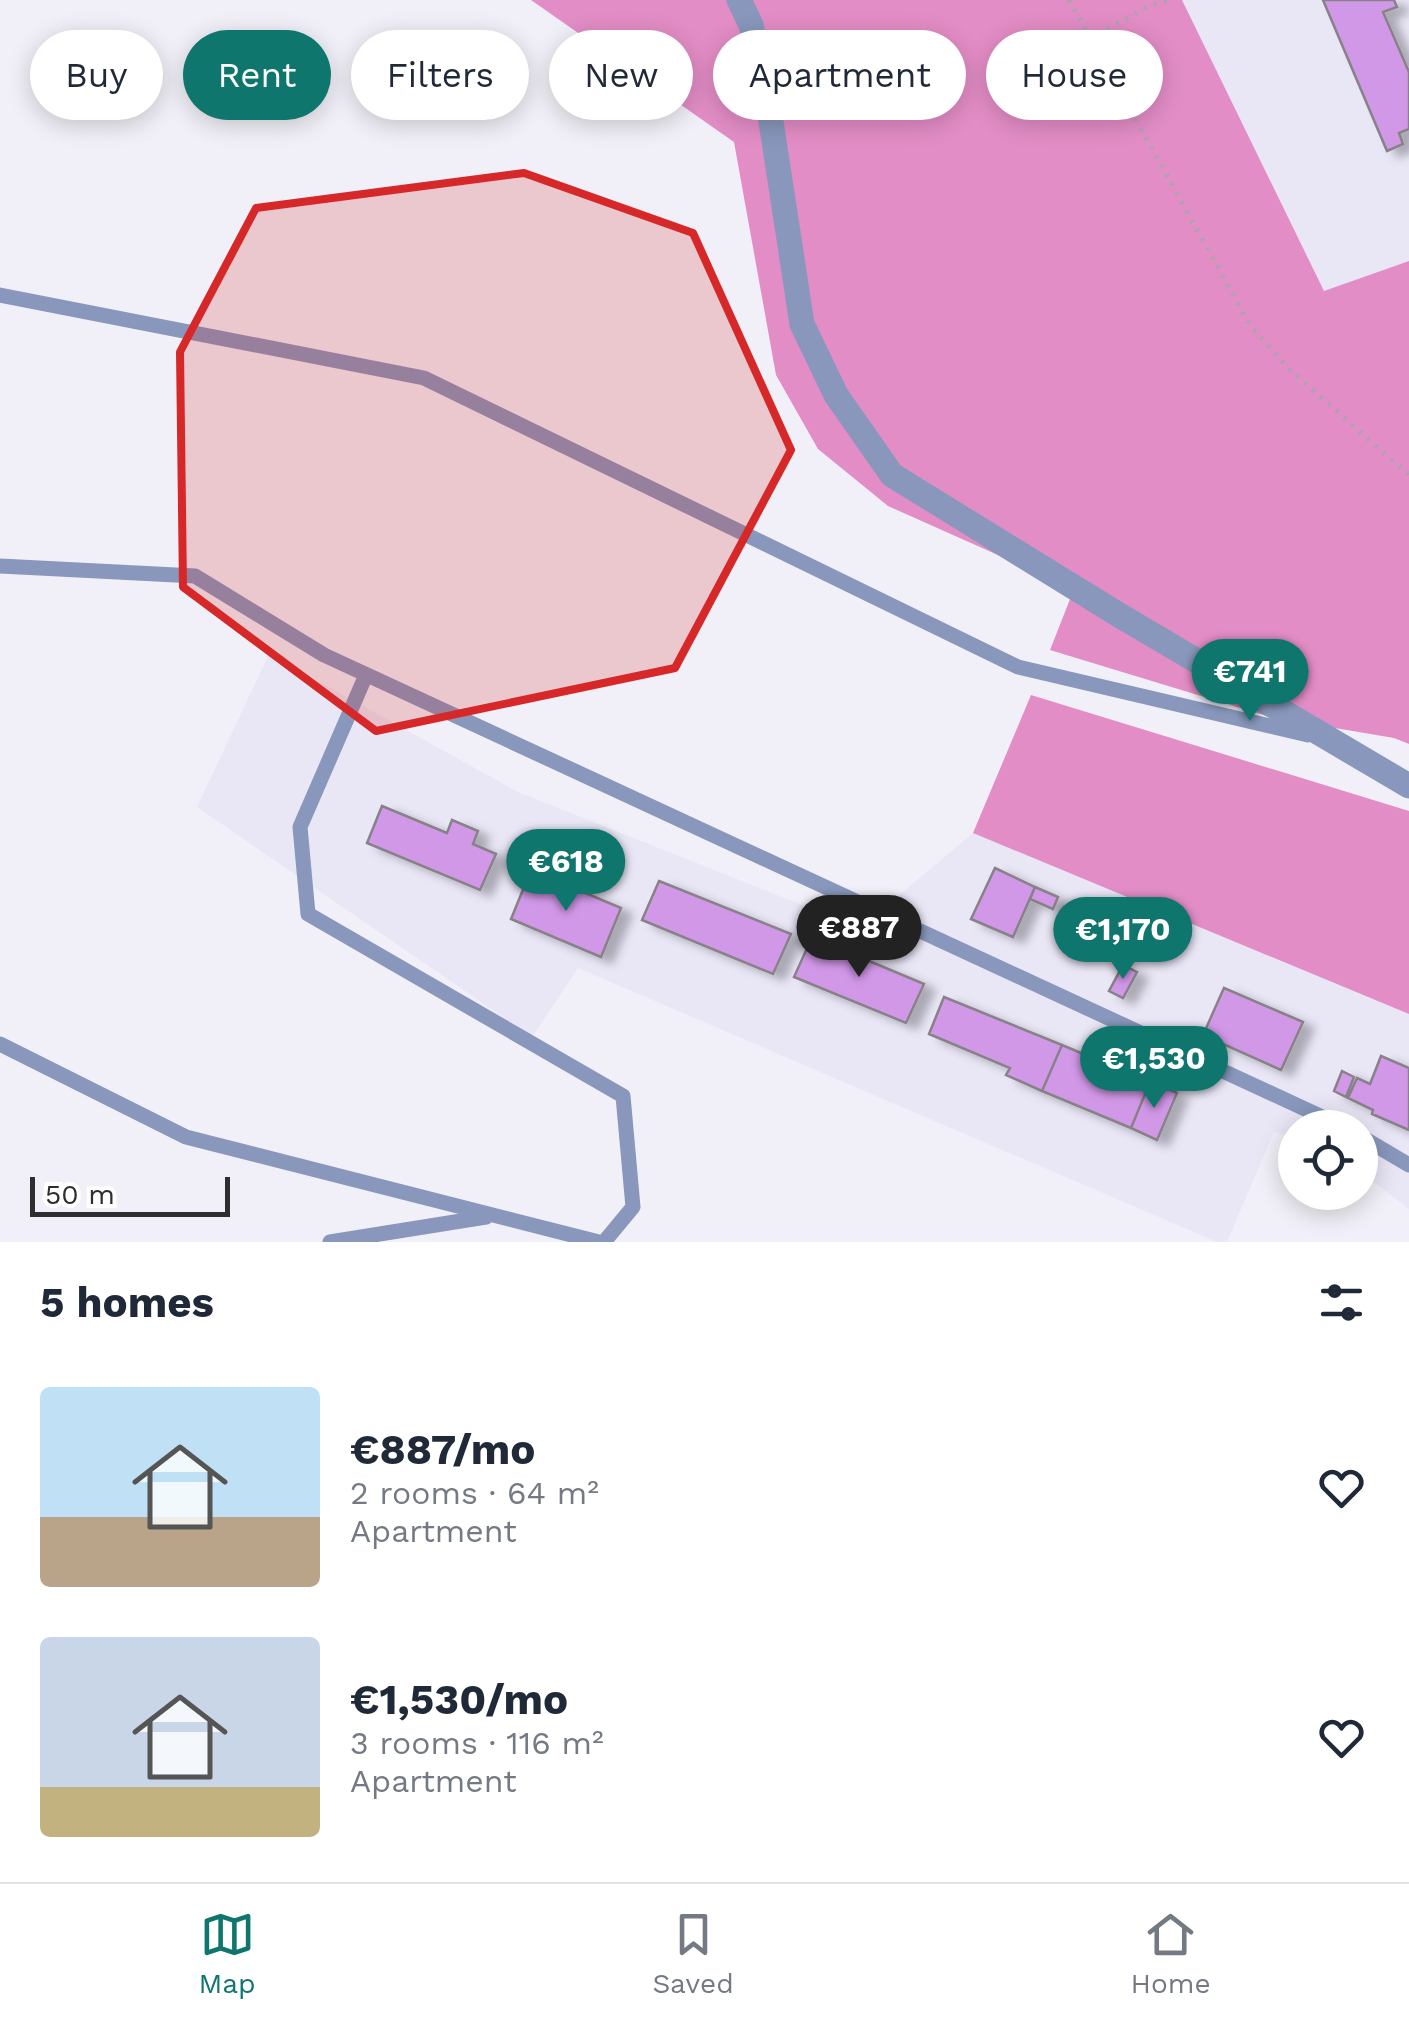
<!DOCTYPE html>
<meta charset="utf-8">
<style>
:root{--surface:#fff;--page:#f2f2f3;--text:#1f2937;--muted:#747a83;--line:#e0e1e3;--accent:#0f766e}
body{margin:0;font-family:"Work Sans",sans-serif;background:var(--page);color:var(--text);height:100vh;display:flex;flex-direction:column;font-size:38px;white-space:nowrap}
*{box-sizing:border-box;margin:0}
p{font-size:32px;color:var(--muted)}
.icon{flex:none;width:55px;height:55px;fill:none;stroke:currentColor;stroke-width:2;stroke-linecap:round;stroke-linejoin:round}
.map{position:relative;height:1242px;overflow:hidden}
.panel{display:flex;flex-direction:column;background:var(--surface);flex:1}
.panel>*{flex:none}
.banner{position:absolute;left:30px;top:30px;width:1350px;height:90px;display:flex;gap:20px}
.fabs{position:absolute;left:1278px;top:1110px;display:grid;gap:20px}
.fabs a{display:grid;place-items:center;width:100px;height:100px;border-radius:50%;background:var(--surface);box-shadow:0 5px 25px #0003;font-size:50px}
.scale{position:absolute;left:30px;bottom:25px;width:200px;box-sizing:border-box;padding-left:10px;border:5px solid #2e2e31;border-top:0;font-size:28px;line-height:35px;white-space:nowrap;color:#2e2e31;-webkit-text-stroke:8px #fff;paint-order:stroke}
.price{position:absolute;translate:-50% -85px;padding:0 22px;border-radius:35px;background:var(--accent);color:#fff;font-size:32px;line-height:65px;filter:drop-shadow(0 2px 5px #0008)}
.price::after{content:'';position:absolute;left:50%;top:60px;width:30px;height:22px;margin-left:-15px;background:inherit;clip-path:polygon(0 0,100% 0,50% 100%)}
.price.on{background:#222;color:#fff}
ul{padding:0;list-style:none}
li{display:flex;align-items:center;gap:30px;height:250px;padding:0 40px}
li span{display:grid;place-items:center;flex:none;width:280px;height:200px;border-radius:10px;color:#555}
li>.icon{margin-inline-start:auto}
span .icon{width:120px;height:120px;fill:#fffc;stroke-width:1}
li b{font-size:42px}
h2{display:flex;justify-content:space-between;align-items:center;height:120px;padding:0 40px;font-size:42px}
.tag{padding:0 35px;border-radius:45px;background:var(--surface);box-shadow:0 5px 25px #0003;font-size:35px;line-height:90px}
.tag.on{background:var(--accent);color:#fff}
.tab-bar{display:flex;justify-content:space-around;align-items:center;height:140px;border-top:2px solid var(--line);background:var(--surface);font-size:28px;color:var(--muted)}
.tab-bar a{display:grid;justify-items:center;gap:5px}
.tab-bar .on{color:var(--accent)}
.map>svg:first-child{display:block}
</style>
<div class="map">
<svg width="1409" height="1242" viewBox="0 0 1409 1242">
<defs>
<filter id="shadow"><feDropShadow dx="11" dy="6" stdDeviation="5" flood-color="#0004"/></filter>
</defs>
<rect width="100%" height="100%" fill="#f1f0f8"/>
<path fill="#e9e6f6" d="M1182,0H1409V261L1324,291Z
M269,654L518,792L860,928L973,833L1409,1014V1209L1360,1171V1128H1295V1138L1274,1132L1227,1242H1217L578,968L532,1037L197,807Z"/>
<path fill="#e38dc6" d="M531,0H1182L1324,291L1409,261V744L1394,738L1270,717L1050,650L1074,589L888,506L818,449L776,375L734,142Z
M1031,695L1409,811V1014L973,833Z"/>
<path fill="#d298e8" stroke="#878288" stroke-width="2.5" filter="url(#shadow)" d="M1323,0H1394L1397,7L1383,12L1409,72V129L1399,133L1403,144L1387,151Z
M382,806L447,833L452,820L478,831L473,844L496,854L480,890L367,843Z
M995,868L1035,887L1013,937L971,919Z
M531,870L621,908L601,957L511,919Z
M659,881L791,934L773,974L642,920Z
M1035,887L1058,897L1053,909L1030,899Z
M812,937L924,984L906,1023L794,977Z
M1123,965L1137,972L1123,998L1109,991Z
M1224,988L1303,1022L1281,1070L1203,1035Z
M944,997L1062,1045L1042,1091L1006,1075L1010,1068L929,1034Z
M1062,1045L1150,1082L1131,1128L1042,1091Z
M1381,1056L1409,1068V1130L1372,1114L1373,1110L1348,1098L1357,1078L1370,1084Z
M1342,1071L1354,1077L1346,1097L1334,1091Z
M1150,1082L1177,1093L1157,1140L1131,1128Z"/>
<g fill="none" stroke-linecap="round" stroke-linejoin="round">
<path stroke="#a7a6ad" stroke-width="5" stroke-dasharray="2.5 8" stroke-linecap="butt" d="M1069,0L1250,325L1289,369L1409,475
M1089,39L1148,6L1172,0"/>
<path stroke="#8897bb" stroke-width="15" d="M0,295L424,378L1018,667L1308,735
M0,566L195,576L324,655L1346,1128
M366,675L300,827L308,914L623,1096L633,1207L604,1242
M0,1044L186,1137L599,1242
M1360,1136L1409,1165
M330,1242L486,1217"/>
<path stroke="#8897bb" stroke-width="25" d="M739,0L751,25L768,102L802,324L836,395L892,475L1119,615L1409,786"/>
</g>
<path fill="#d62828" fill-opacity="0.2" stroke="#d62828" stroke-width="8" stroke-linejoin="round" d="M524,173L693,233L791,450L675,668L376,731L183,587L180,352L256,208Z"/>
</svg>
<div class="fabs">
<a><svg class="icon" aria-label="locate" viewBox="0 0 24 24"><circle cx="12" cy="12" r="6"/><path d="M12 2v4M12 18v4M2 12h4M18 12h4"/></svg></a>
</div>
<div class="scale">50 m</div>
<b class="price" style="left:1250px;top:724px">€741</b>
<b class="price" style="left:566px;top:914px">€618</b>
<b class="price on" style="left:859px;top:980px">€887</b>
<b class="price" style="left:1123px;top:982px">€1,170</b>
<b class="price" style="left:1154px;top:1111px">€1,530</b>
<div class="banner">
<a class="tag">Buy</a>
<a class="tag on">Rent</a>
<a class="tag">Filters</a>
<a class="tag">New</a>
<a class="tag">Apartment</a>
<a class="tag">House</a>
</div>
</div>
<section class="panel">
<h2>5 homes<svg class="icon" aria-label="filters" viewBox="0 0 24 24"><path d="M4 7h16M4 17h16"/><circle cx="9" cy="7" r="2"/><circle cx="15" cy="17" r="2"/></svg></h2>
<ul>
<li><span style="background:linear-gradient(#bfe0f5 65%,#b9a48a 0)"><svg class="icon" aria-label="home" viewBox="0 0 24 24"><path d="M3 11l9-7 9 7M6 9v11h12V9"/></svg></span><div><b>€887/mo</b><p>2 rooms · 64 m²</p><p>Apartment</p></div><svg class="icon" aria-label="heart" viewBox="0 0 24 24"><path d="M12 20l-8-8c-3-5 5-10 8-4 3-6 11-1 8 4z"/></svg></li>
<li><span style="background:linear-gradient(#c9d6e8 75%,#c2b280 0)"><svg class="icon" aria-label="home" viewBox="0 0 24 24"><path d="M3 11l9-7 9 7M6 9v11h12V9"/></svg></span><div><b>€1,530/mo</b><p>3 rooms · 116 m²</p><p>Apartment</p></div><svg class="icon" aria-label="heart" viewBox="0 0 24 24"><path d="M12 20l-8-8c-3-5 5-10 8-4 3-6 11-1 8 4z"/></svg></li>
</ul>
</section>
<nav class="tab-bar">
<a class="on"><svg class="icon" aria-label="map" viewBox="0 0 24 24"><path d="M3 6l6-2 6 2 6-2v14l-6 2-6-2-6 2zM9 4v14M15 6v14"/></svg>Map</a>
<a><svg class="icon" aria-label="saved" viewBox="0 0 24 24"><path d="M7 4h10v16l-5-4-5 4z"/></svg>Saved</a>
<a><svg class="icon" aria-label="home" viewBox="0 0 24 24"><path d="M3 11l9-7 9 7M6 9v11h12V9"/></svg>Home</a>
</nav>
